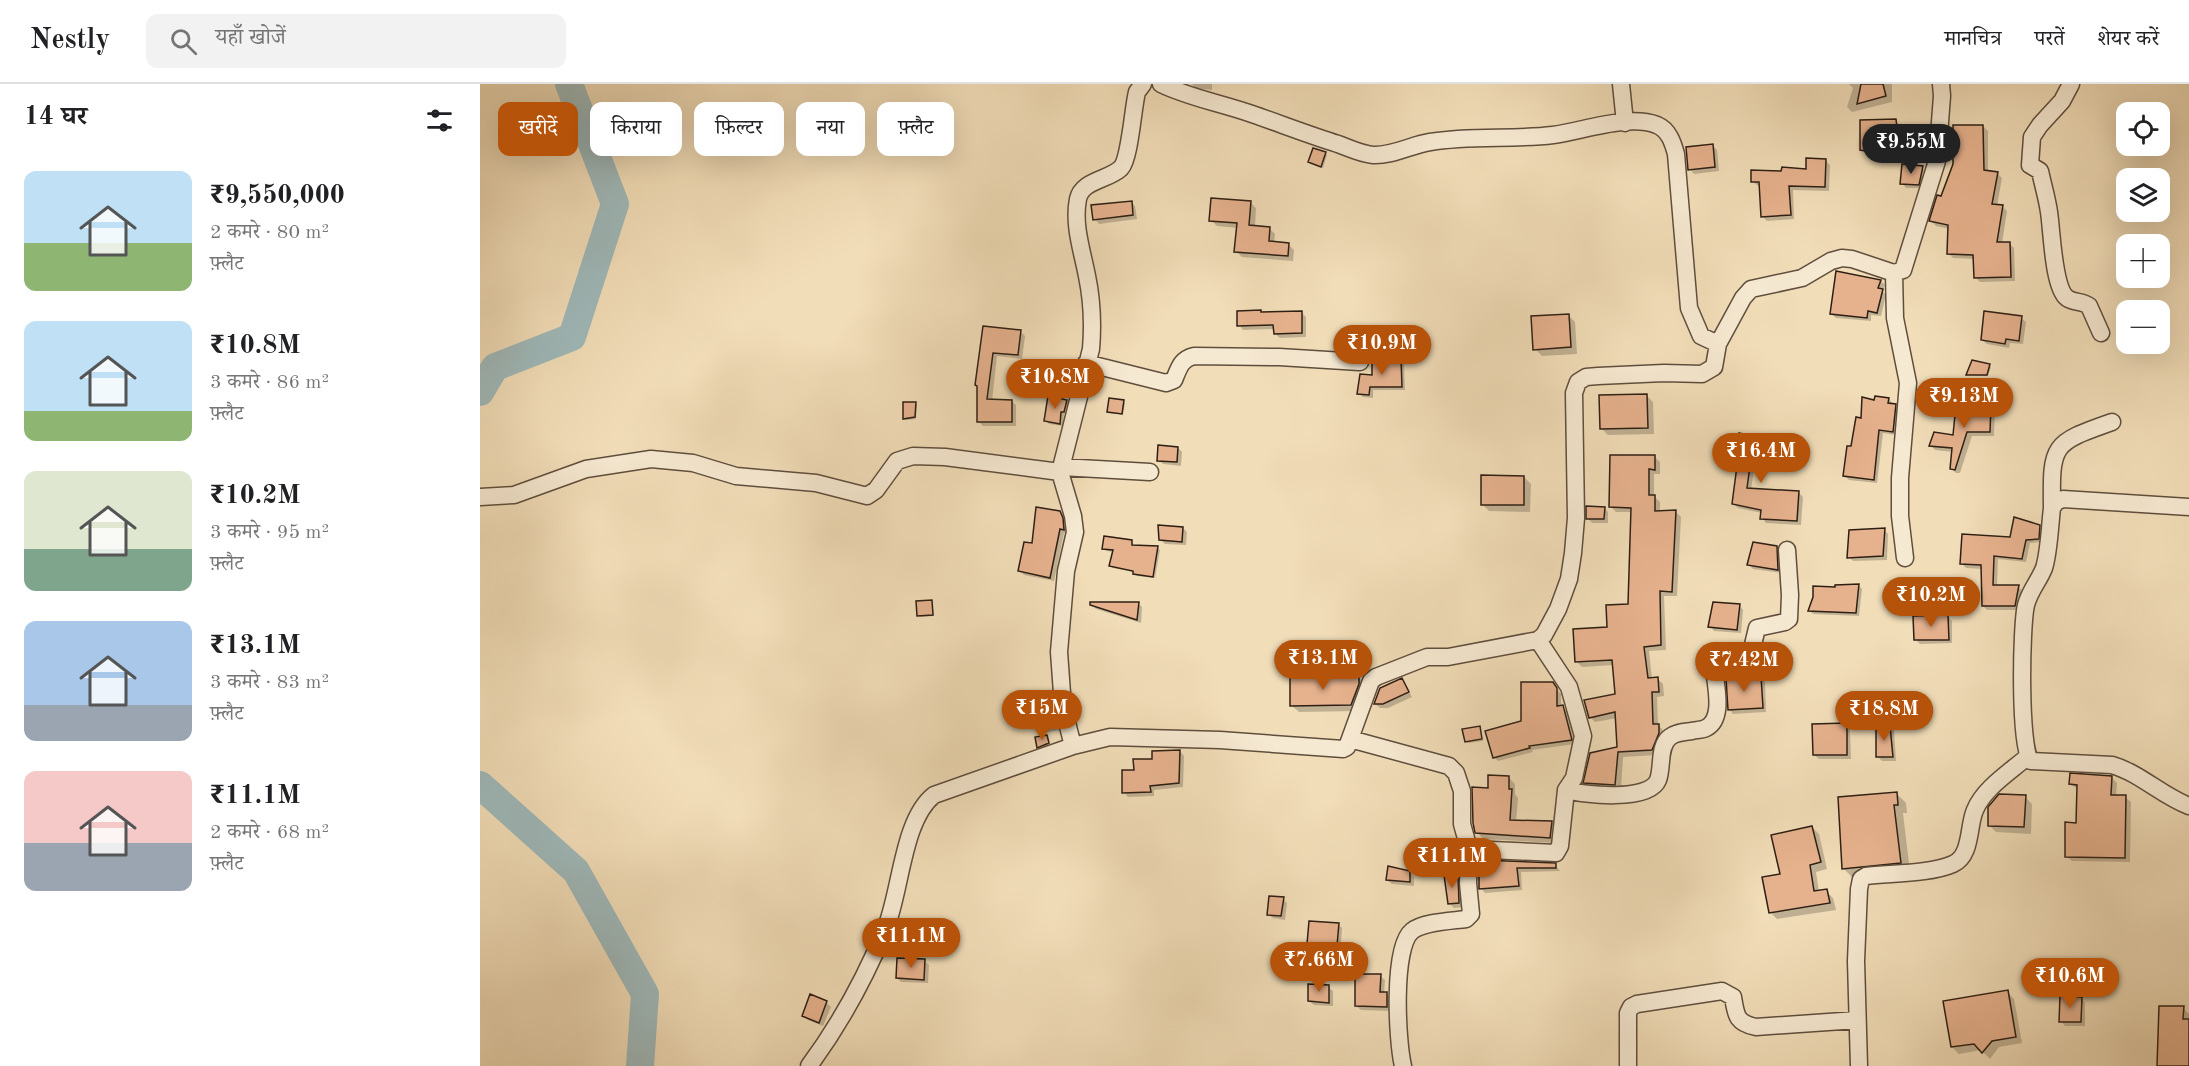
<!DOCTYPE html>
<html lang="hi">
<meta charset="utf-8">
<style>
:root{--surface:#fff;--page:#f2f2f2;--text:#202124;--muted:#757577;--line:#e0e0e0;--accent:#b45309}
body{margin:0;font-family:"Old Standard TT","Noto Serif Devanagari",serif;background:var(--page);color:var(--text);height:100vh;display:flex;flex-direction:column;font-size:22px;white-space:nowrap}
*{box-sizing:border-box;margin:0}
p{font-size:20px;color:var(--muted)}
.icon{flex:none;width:33px;height:33px;fill:none;stroke:currentColor;stroke-width:2;stroke-linecap:round;stroke-linejoin:round}
.map{position:relative;flex:1;overflow:hidden}
.side{display:flex;flex-direction:column;background:var(--surface);width:480px}
.side>*{flex:none}
.banner{position:absolute;left:18px;top:18px;width:570px;height:54px;display:flex;gap:12px}
.tools{position:absolute;left:1636px;top:18px;display:grid;gap:12px}
.tools a{display:grid;place-items:center;width:54px;height:54px;border-radius:12px;background:var(--surface);box-shadow:0 6px 24px #0002;font-size:30px}
.price{position:absolute;translate:-50% -51px;padding:0 14px;border-radius:21px;background:var(--accent);color:#fff;font-size:20px;line-height:39px;filter:drop-shadow(0 2px 3px #0008)}
.price::after{content:'';position:absolute;left:50%;top:36px;width:18px;height:14px;margin-left:-9px;background:inherit;clip-path:polygon(0 0,100% 0,50% 100%)}
.price.active{background:#222;color:#fff}
ul{padding:0;list-style:none}
li{display:flex;align-items:center;gap:18px;height:150px;padding:0 24px}
li span{display:grid;place-items:center;flex:none;width:168px;height:120px;border-radius:12px;color:#555}
li>.icon{margin-inline-start:auto}
span .icon{width:72px;height:72px;fill:#fffc;stroke-width:1}
li b{font-size:26px}
h2{display:flex;justify-content:space-between;align-items:center;height:72px;padding:0 24px;font-size:26px}
.tag{padding:0 21px;border-radius:12px;background:var(--surface);box-shadow:0 6px 24px #0002;font-size:21px;line-height:54px}
.tag.active{background:var(--accent);color:#fff}
header{display:flex;align-items:center;gap:36px;box-sizing:border-box;height:84px;padding:0 30px;background:var(--surface);border-bottom:2px solid var(--line)}
header strong{font-size:28px}
nav{display:flex;gap:33px;margin-inline-start:auto;font-size:21px}
.search{width:420px;height:54px;background:var(--page);display:flex;align-items:center;gap:15px;box-sizing:border-box;padding:0 21px;border-radius:12px;color:var(--muted);font-size:22px}
main{display:flex;flex:1;min-height:0}
.map>svg:first-child{display:block}
</style>
<header>
<strong>Nestly</strong>
<div class="search"><svg class="icon" aria-label="search" viewBox="0 0 24 24"><circle cx="10" cy="10" r="6"/><path d="M15 15l6 6"/></svg>यहाँ खोजें</div>
<nav><a>मानचित्र</a><a>परतें</a><a>शेयर करें</a></nav>
</header>
<main>
<section class="side">
<h2>14 घर<svg class="icon" aria-label="filters" viewBox="0 0 24 24"><path d="M4 7h16M4 17h16"/><circle cx="9" cy="7" r="2"/><circle cx="15" cy="17" r="2"/></svg></h2>
<ul>
<li><span style="background:linear-gradient(#bfe0f5 60%,#8fb573 0)"><svg class="icon" aria-label="home" viewBox="0 0 24 24"><path d="M3 11l9-7 9 7M6 9v11h12V9"/></svg></span><div><b>₹9,550,000</b><p>2 कमरे · 80 m²</p><p>फ़्लैट</p></div></li>
<li><span style="background:linear-gradient(#bfe0f5 75%,#8fb573 0)"><svg class="icon" aria-label="home" viewBox="0 0 24 24"><path d="M3 11l9-7 9 7M6 9v11h12V9"/></svg></span><div><b>₹10.8M</b><p>3 कमरे · 86 m²</p><p>फ़्लैट</p></div></li>
<li><span style="background:linear-gradient(#dfe7d0 65%,#7fa58c 0)"><svg class="icon" aria-label="home" viewBox="0 0 24 24"><path d="M3 11l9-7 9 7M6 9v11h12V9"/></svg></span><div><b>₹10.2M</b><p>3 कमरे · 95 m²</p><p>फ़्लैट</p></div></li>
<li><span style="background:linear-gradient(#a9c7e8 70%,#9aa5b1 0)"><svg class="icon" aria-label="home" viewBox="0 0 24 24"><path d="M3 11l9-7 9 7M6 9v11h12V9"/></svg></span><div><b>₹13.1M</b><p>3 कमरे · 83 m²</p><p>फ़्लैट</p></div></li>
<li><span style="background:linear-gradient(#f6c9c9 60%,#9aa5b1 0)"><svg class="icon" aria-label="home" viewBox="0 0 24 24"><path d="M3 11l9-7 9 7M6 9v11h12V9"/></svg></span><div><b>₹11.1M</b><p>2 कमरे · 68 m²</p><p>फ़्लैट</p></div></li>
</ul>
</section>
<div class="map">
<svg width="1709" height="982" viewBox="0 0 1709 982">
<rect width="100%" height="100%" fill="#f1ddb8"/>
<filter id="stains"><feTurbulence type="fractalNoise" baseFrequency=".00333" numOctaves="4"/><feColorMatrix values="0 0 0 0 .2 0 0 0 0 .09 0 0 0 0 .02 0 0 0 .5 -.17"/></filter>
<radialGradient id="worn" r=".72"><stop offset=".6" stop-color="#630" stop-opacity="0"/><stop offset="1" stop-color="#630" stop-opacity=".3"/></radialGradient>
<path fill="#0003" d="M712,0H732V6L715,4Z
M1369,0H1412V18L1372,28L1367,23L1373,4Z
M1415,36L1419,41L1422,56H1408V74L1386,69L1382,65Z
M1503,42L1508,47V88L1517,89L1522,94L1517,122H1522L1527,127L1522,159H1529L1534,164L1535,197L1500,198L1495,193V175L1473,174L1468,169L1470,145L1456,142L1451,137Z
M1233,62L1237,66L1239,87L1214,90L1210,85Z
M845,70L847,71L843,84L830,78Z
M1345,76L1350,81L1349,107L1313,106L1314,135L1287,137L1282,132L1280,102L1277,101L1272,97L1303,89L1327,87Z
M1442,84L1447,88L1443,104H1426L1422,99Z
M651,118L655,122L657,135L619,140L615,135Z
M770,118L776,124L775,143L789,144L795,150L794,159L808,160L814,166L813,177L762,173L756,167L758,144L737,142L731,136Z
M1358,189L1401,197L1405,201L1402,207L1406,211L1401,232L1391,231V237L1356,234L1352,230Z
M780,227L782,229L821,228L826,233V253L800,254L795,250V245L763,246L759,241Z
M1088,231L1095,238L1097,270L1062,272L1055,265Z
M1541,234L1546,238L1543,260L1530,259L1529,264L1507,260L1502,256Z
M504,244L540,247L545,252L542,275L517,272L512,317H532L536,321V342H503L498,337Z
M920,276L924,280L925,306H893V314L883,313L879,309L894,293Z
M1509,282L1511,283L1508,292L1487,291Z
M1166,311L1173,318L1174,350L1128,351L1121,344Z
M1409,315L1412,319V321L1419,325L1416,351L1403,349L1397,399L1369,396L1365,392L1382,336Z
M587,317L590,321L588,331L584,330L583,342L569,340L566,336Z
M643,317L645,319L643,331L629,327Z
M435,319L437,321L436,335L426,336L425,334Z
M1510,322L1515,327L1514,352H1492L1480,389H1476L1471,384L1473,368L1455,366L1451,361L1474,353Z
M1288,356L1292,361L1288,379H1275L1271,406L1318,408L1323,413L1321,441L1286,439L1282,434V429L1258,424L1253,419L1260,377L1256,374Z
M698,364L702,368L701,382L683,380L678,376Z
M1175,373L1180,378V390H1174V412L1180,418V428H1196L1201,433L1197,512H1184L1186,566L1169,567L1172,595H1178L1183,600L1184,612L1177,613L1178,641L1183,646L1184,655L1177,671L1143,673L1141,705L1110,703L1105,698L1139,664L1137,634L1115,638L1110,633L1137,611L1134,581L1102,583L1097,578L1149,522L1152,428H1136L1131,423Z
M1044,393L1051,400L1050,428L1009,427L1002,420Z
M1124,424L1128,428V439H1112L1108,434Z
M580,428L584,433L588,449H584L574,497L544,491L540,487L553,461Z
M1559,442L1564,447L1562,458L1550,459L1546,478L1518,475L1517,503H1538L1543,507L1539,526H1507L1503,522V485L1486,484L1482,480L1531,454Z
M703,444L707,448L706,461L685,460L680,455Z
M1404,446L1408,450L1407,476L1373,477L1369,473Z
M652,457L654,462L677,463L680,466L675,494L657,492L654,488L633,484L631,482L634,468L627,467L624,464Z
M1297,463L1301,468L1302,489L1273,485L1269,481Z
M1378,501L1382,505L1379,532L1333,530L1330,527L1334,513L1357,505Z
M452,517L454,532L440,533L438,531Z
M658,519L662,523L661,539L616,525L611,520Z
M1259,521L1263,526L1261,549L1234,547L1230,542Z
M1468,533L1472,537V559L1440,560L1435,555Z
M878,593L885,600L878,627L819,628L812,622Z
M1281,594L1285,598L1286,628L1253,630L1249,625Z
M922,596L932,613L908,624H900L895,620Z
M1073,600L1081,610V623L1087,627L1095,660L1052,666L1053,668L1018,677L1014,673Z
M572,622L576,627L580,646L563,649L558,644Z
M1366,641L1370,645L1371,675H1339L1334,671Z
M1410,643L1414,647L1416,677H1402L1398,673Z
M999,644L1003,657L988,659L986,657Z
M566,652L570,661L560,665L558,663Z
M700,667L704,672L703,703L674,706V712L648,713L644,708L655,687L674,676Z
M1028,693L1035,700V710L1038,714L1036,738H1072L1078,745L1076,759L1003,755L997,748L1009,706Z
M1632,694L1637,699L1636,713H1645L1651,718L1650,778L1592,777L1586,772L1598,740V705L1590,700Z
M1417,710L1426,719L1427,729H1423L1430,788L1372,793L1363,784Z
M1545,713L1552,720L1551,750L1516,748L1509,741Z
M1332,743L1339,750L1347,785L1336,788L1339,808L1346,807L1353,814L1356,826L1297,835L1290,828L1302,791Z
M1003,778L1075,781L1080,787L1041,788L1042,806L1005,809L1001,804L1004,792Z
M929,788L934,793V802L912,800L907,796Z
M977,792L982,797L983,823L974,824L970,820Z
M803,815L807,819L805,836L793,834L788,830Z
M858,841L862,844L859,887L846,886L843,882L844,864L833,863L829,859Z
M444,877L449,881L448,899L421,898L417,894Z
M900,892L905,896L904,909L911,914V927L881,926L876,922Z
M848,903L853,907V922L834,921L829,917Z
M1527,908L1534,915L1542,959L1519,963L1510,975L1501,966L1479,970L1472,963Z
M1601,914L1605,919V942H1585L1581,937Z
M346,918L351,923L343,942L328,936L323,931Z
M1703,924L1709,930V982H1679Z"/>
<g fill="none" stroke-linecap="round" stroke-linejoin="round">
<path stroke="#9fb9ba" stroke-width="28" d="M0,308L15,283L92,253L135,120L89,0
M0,701L96,787L165,910L160,982"/>
</g>
<path fill="#e6b28e" stroke="#2e1f14" stroke-width="1.5" d="M1381,0H1403L1406,12L1377,20Z
M1416,35L1418,53H1404L1405,70L1380,66V36Z
M1473,41H1503L1504,86L1518,88L1512,120L1523,121L1517,158H1530L1531,193L1494,194L1493,171L1467,170L1468,141L1449,137L1457,111L1461,112L1473,80Z
M1233,60L1235,83L1208,86L1206,63Z
M833,64L846,68L841,83L828,78Z
M1326,74L1346,75L1345,103L1309,102L1311,131L1281,133L1279,98H1271V86L1301,87L1302,83L1326,85Z
M1422,80L1443,82L1439,101L1420,100Z
M731,114L771,117L769,141L790,143L789,157L809,159L808,172L754,168L757,139L729,137Z
M652,117L653,131L613,136L611,121Z
M1356,187L1401,196L1398,204L1403,205L1397,229L1388,227L1387,234L1350,230Z
M781,226V228L822,227V249L794,250L793,241L757,242V227Z
M1504,227L1542,232L1539,257L1526,255L1525,260L1501,256Z
M1089,230L1091,263L1053,266L1051,232Z
M503,242L541,246L538,271L513,269L507,315L532,316V338H497V302L495,301Z
M921,274L922,303H890L889,311L877,310L880,290L892,291V275Z
M1492,276L1510,280L1507,291H1486Z
M1167,310L1168,344L1120,345L1119,311Z
M568,312L587,316L584,328H581L580,340L564,337Z
M1395,312L1409,314L1408,319L1416,320L1413,348L1399,346L1394,396L1363,392L1367,362H1371L1376,333L1381,334L1382,313L1394,316Z
M629,314L644,316L642,330L627,328Z
M423,318H436L435,333L423,335Z
M1476,321H1511L1510,348H1487L1475,386L1470,385L1472,364L1449,362L1454,348L1473,351Z
M1259,349L1288,355L1284,376L1271,375L1267,404L1319,407L1317,437L1280,435L1281,426L1252,420L1258,374H1254Z
M678,361L698,363L697,378L677,377Z
M1130,371H1175V386L1169,385V411H1175V427L1196,426L1192,508L1180,507L1181,561L1164,563L1168,594L1178,593L1179,608H1172L1173,640H1179V649L1172,666L1138,668L1135,701L1103,699L1110,669L1137,663L1135,628L1109,634L1104,616L1135,610L1132,576L1095,578L1093,545L1127,543L1126,521L1148,520L1151,424L1129,423Z
M1001,391L1044,392V421H1001Z
M1106,422L1125,423L1124,435H1106Z
M556,423L580,427L583,434L584,446L580,445L570,494L538,487L544,458L552,459Z
M1534,433L1560,441L1559,455L1546,456L1542,475L1514,472L1513,501H1539L1535,522H1502L1501,481L1480,480L1482,450L1530,453Z
M678,441L703,443L702,458L679,456Z
M1405,444L1403,472L1367,474L1369,446Z
M624,452L652,456V461L678,462L673,493L653,490V487L629,482L633,466L622,465Z
M1273,458L1297,462L1298,486L1267,481Z
M1379,500L1376,529L1328,527L1333,513V502L1355,503V501Z
M452,516L453,531L437,532L436,517Z
M610,518H659L657,536L610,521Z
M1233,518L1260,520L1257,546L1228,543Z
M1468,531L1469,556H1434L1433,532Z
M879,592V600L871,621L810,622V593Z
M1281,592L1283,624L1248,626L1246,594Z
M922,594L929,608L903,620H894L900,604Z
M1041,598H1073L1077,604V622L1083,621L1092,656L1049,662L1050,664L1013,674L1005,647L1041,637Z
M572,620L577,642L557,645L553,624Z
M1367,639V671H1333L1332,640Z
M1000,642L1002,655L985,658L982,645Z
M1410,642L1413,673H1396V644Z
M567,651L569,659L557,664L555,653Z
M700,666L699,699L670,702L671,708L642,709V686H654L653,675H672V667Z
M1590,689L1632,692L1631,711H1646L1645,774L1585,773V738L1596,739L1597,701L1589,700Z
M1008,691L1029,692V705H1032L1030,736L1072,737L1070,754L995,749L993,739L992,703L1008,704Z
M1417,708L1418,721H1414L1421,779L1362,785L1358,713Z
M1519,710L1546,711L1544,743L1508,742V723Z
M1332,742L1341,778L1330,781L1334,807L1347,805L1350,819L1289,829L1282,793L1300,790L1291,751Z
M1001,776L1076,779V784H1037L1039,802L999,805V791L1002,790Z
M908,782L930,787V798L906,796Z
M964,791H978L979,819L968,820Z
M789,812L804,813L801,832L787,831Z
M829,837L859,839L855,884L841,883L842,861L827,860Z
M417,874L445,875L444,896L416,894Z
M875,890H901L900,908H907V923L875,922Z
M828,900L849,901V919L828,917Z
M1528,906L1536,953L1512,957L1502,969L1494,960L1471,963L1463,917Z
M330,910L347,917L339,939L322,932Z
M1580,912L1602,913L1601,938H1579Z
M1679,922H1704L1703,935H1709V982H1677Z"/>
<g fill="none" stroke-linecap="round" stroke-linejoin="round">
<defs>
<path id="minor" d="M681,0C710,14 741,19 772,30C801,40 829,51 858,60C869,64 881,70 893,71C912,72 931,61 950,58C991,51 1033,56 1073,51C1103,47 1148,30 1177,41C1189,46 1193,59 1196,70L1209,224L1221,252L1238,260
M1141,0L1145,39
M1591,0L1582,17L1560,41L1552,53L1550,81L1560,87C1563,101 1567,114 1569,128C1572,147 1573,203 1587,214C1594,219 1603,217 1609,222L1621,249
M1414,189L1415,234L1428,299L1420,394V432L1425,474
M606,279L686,299L694,296C699,284 701,275 714,272L799,273L880,278
M581,383L670,388
M0,413L34,411L106,385L171,375L213,379L256,392L336,399L387,412L396,406L417,377L433,372L465,373L580,388
M1709,423L1583,415L1576,418L1572,424C1570,440 1569,469 1564,484C1559,497 1550,506 1546,521C1541,542 1539,665 1551,677L1632,681C1660,689 1682,712 1709,722
M1572,424C1571,360 1572,359 1632,338
M870,655L969,682L976,689L982,707V740L989,765L988,799L991,830L986,835C971,837 943,838 932,847C912,863 917,957 923,982
M593,662L583,623L579,568L586,487L595,448L593,432L580,388L611,265C613,241 612,216 607,192C602,166 593,141 598,115C602,96 629,96 641,84C650,74 653,23 657,8L663,0
M1086,706C1104,711 1169,718 1178,696C1183,683 1178,662 1190,653C1196,648 1205,648 1212,647C1216,646 1222,646 1226,644C1245,635 1235,600 1234,583L1236,577L1246,572L1271,569L1277,544L1305,538L1309,535L1310,511L1307,466
M989,765L1076,769L1080,762L1086,706L1094,694L1103,652L1089,603L1058,556
M329,982C360,940 385,894 405,846C421,809 422,736 454,711L593,662L630,653L740,656L863,665L867,663L891,597L896,593L947,573H968L1058,556L1064,551L1078,525L1089,495L1093,469L1096,434L1094,309L1098,298L1106,293L1118,292L1184,289L1222,290L1234,283L1238,260L1263,214L1271,205L1322,194L1351,177L1362,174L1372,175L1414,189L1423,186L1457,77L1462,12L1461,0
M1148,982V929L1151,923L1157,920L1242,907L1253,913C1256,931 1256,939 1276,943L1377,936
M1379,982L1376,877L1379,805L1381,795L1386,792C1412,789 1450,790 1473,780C1492,772 1488,741 1495,726C1504,704 1530,688 1547,673"/>
</defs>
<use href="#minor" stroke="#5f4e3d" stroke-width="19"/>
<use href="#minor" stroke="#f6e9d1" stroke-width="16"/>
</g>
<rect width="100%" height="100%" filter="url(#stains)"/>
<rect width="100%" height="100%" fill="url(#worn)"/>
</svg>
<div class="tools">
<a><svg class="icon" aria-label="locate" viewBox="0 0 24 24"><circle cx="12" cy="12" r="6"/><path d="M12 2v4M12 18v4M2 12h4M18 12h4"/></svg></a>
<a><svg class="icon" aria-label="layers" viewBox="0 0 24 24"><path d="M12 4l9 5-9 5-9-5zM3 14l9 5 9-5"/></svg></a>
<a>+</a>
<a>−</a>
</div>
<b class="price active" style="left:1431px;top:91px">₹9.55M</b>
<b class="price" style="left:902px;top:292px">₹10.9M</b>
<b class="price" style="left:575px;top:326px">₹10.8M</b>
<b class="price" style="left:1484px;top:345px">₹9.13M</b>
<b class="price" style="left:1281px;top:400px">₹16.4M</b>
<b class="price" style="left:1451px;top:544px">₹10.2M</b>
<b class="price" style="left:843px;top:607px">₹13.1M</b>
<b class="price" style="left:1264px;top:609px">₹7.42M</b>
<b class="price" style="left:562px;top:657px">₹15M</b>
<b class="price" style="left:1404px;top:658px">₹18.8M</b>
<b class="price" style="left:972px;top:805px">₹11.1M</b>
<b class="price" style="left:431px;top:885px">₹11.1M</b>
<b class="price" style="left:839px;top:909px">₹7.66M</b>
<b class="price" style="left:1590px;top:925px">₹10.6M</b>
<div class="banner">
<a class="tag active">खरीदें</a>
<a class="tag">किराया</a>
<a class="tag">फ़िल्टर</a>
<a class="tag">नया</a>
<a class="tag">फ़्लैट</a>
</div>
</div>
</main>
